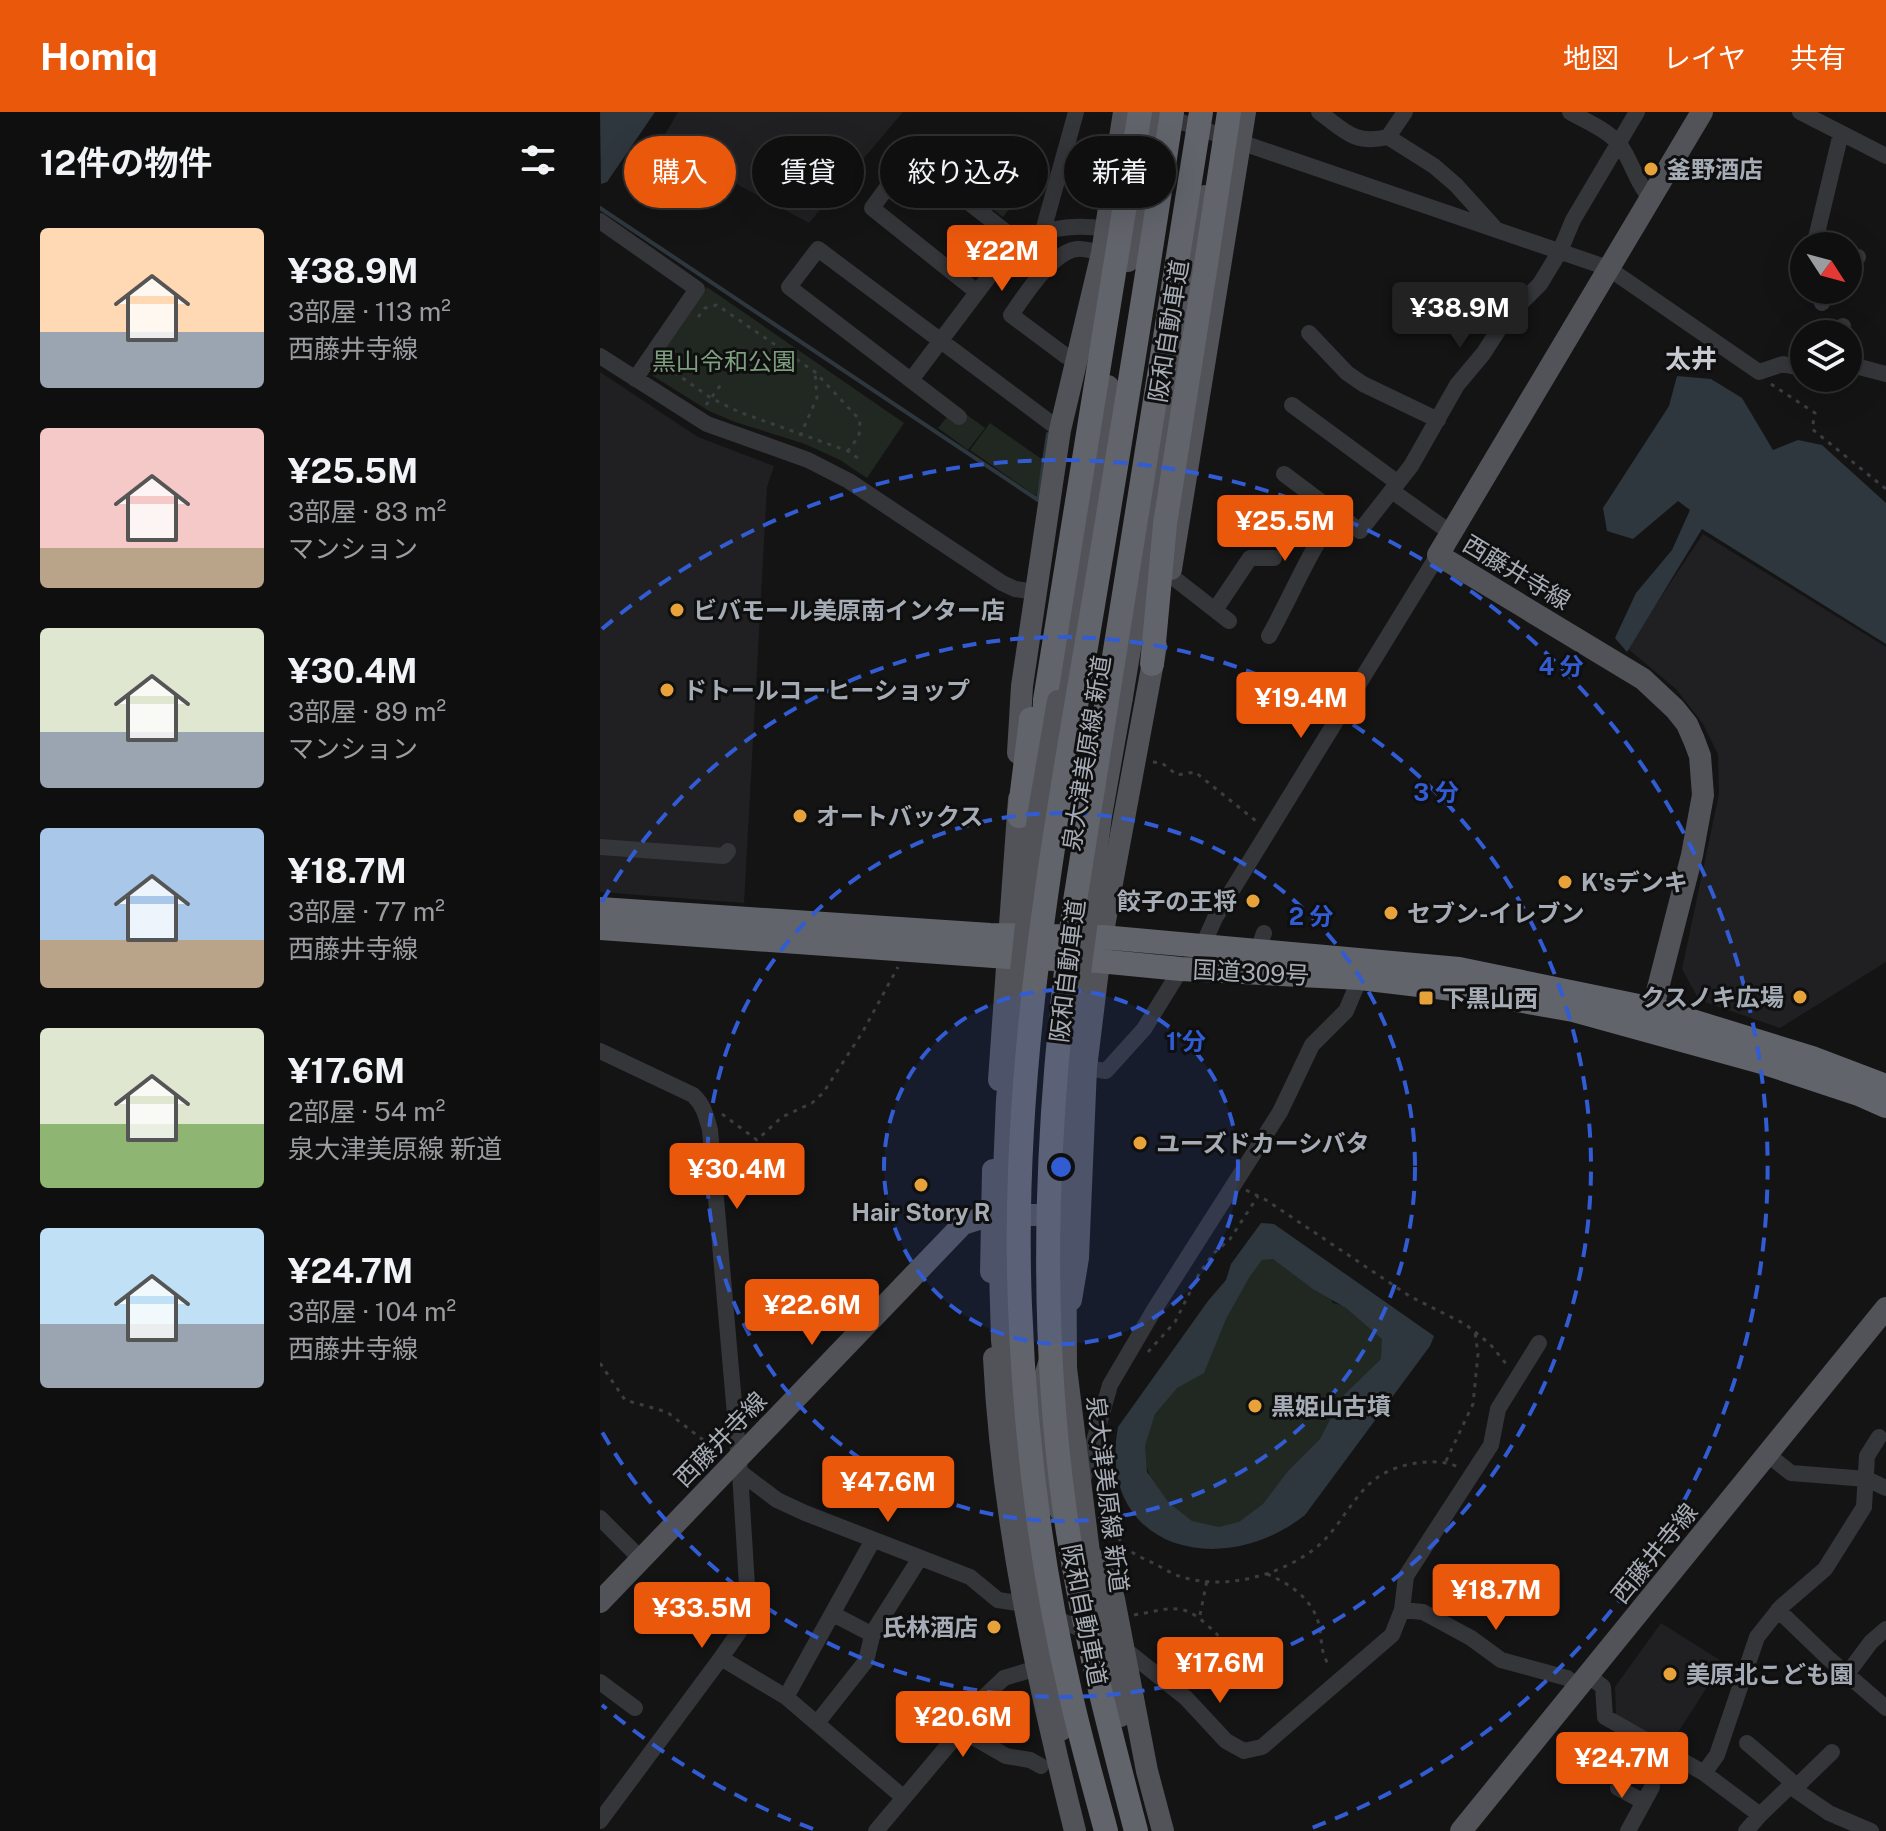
<!DOCTYPE html>
<html lang="ja">
<meta charset="utf-8">
<style>
:root{--surface:#0f0f10;--page:#181819;--text:#f1f3f6;--muted:#9b9c9f;--line:#2f2f30;--accent:#ea580c}
body{margin:0;font-family:"Public Sans","Noto Sans JP",sans-serif;background:var(--page);color:var(--text);height:100vh;display:flex;flex-direction:column;font-size:30px;white-space:nowrap}
*{box-sizing:border-box;margin:0}
p{font-size:26px;color:var(--muted)}
.icon{flex:none;width:44px;height:44px;fill:none;stroke:currentColor;stroke-width:2;stroke-linecap:round;stroke-linejoin:round}
.map{position:relative;flex:1;overflow:hidden}
.side{display:flex;flex-direction:column;background:var(--surface);width:600px}
.side>*{flex:none}
.banner{position:absolute;left:24px;top:24px;width:760px;height:72px;display:flex;gap:16px}
.needle{width:52px;rotate:126deg}
.buttons{position:absolute;left:1190px;top:120px;display:grid;gap:16px}
.buttons a{display:grid;place-items:center;width:72px;height:72px;border-radius:50%;background:var(--surface);box-shadow:0 8px 32px #0002,0 0 0 2px var(--line);font-size:40px}
.price{position:absolute;translate:-50% -68px;padding:0 18px;border-radius:8px;background:var(--accent);color:#fff;font-size:26px;line-height:52px;filter:drop-shadow(0 2px 4px #0008)}
.price::after{content:'';position:absolute;left:50%;top:48px;width:24px;height:18px;margin-left:-12px;background:inherit;clip-path:polygon(0 0,100% 0,50% 100%)}
.price.on{background:#222;color:#fff}
ul{padding:0;list-style:none}
li{display:flex;align-items:center;gap:24px;height:200px;padding:0 40px}
li span{display:grid;place-items:center;flex:none;width:224px;height:160px;border-radius:8px;color:#555}
li>.icon{margin-inline-start:auto}
span .icon{width:96px;height:96px;fill:#fffc;stroke-width:1}
li b{font-size:34px}
h2{display:flex;justify-content:space-between;align-items:center;height:96px;padding:0 40px;font-size:34px}
.pill{padding:0 28px;border-radius:36px;background:var(--surface);box-shadow:0 8px 32px #0002,0 0 0 2px var(--line);font-size:28px;line-height:72px}
.pill.on{background:var(--accent);color:#fff}
header{display:flex;align-items:center;gap:48px;box-sizing:border-box;height:112px;padding:0 40px;background:var(--accent);color:#fff}
header strong{font-size:38px}
nav{display:flex;gap:44px;margin-inline-start:auto;font-size:28px}
main{display:flex;flex:1;min-height:0}
.map>svg:first-child{display:block}
</style>
<header>
<strong>Homiq</strong>
<nav><a>地図</a><a>レイヤ</a><a>共有</a></nav>
</header>
<main>
<section class="side">
<h2>12件の物件<svg class="icon" aria-label="filters" viewBox="0 0 24 24"><path d="M4 7h16M4 17h16"/><circle cx="9" cy="7" r="2"/><circle cx="15" cy="17" r="2"/></svg></h2>
<ul>
<li><span style="background:linear-gradient(#ffd9b3 65%,#9aa5b1 0)"><svg class="icon" aria-label="home" viewBox="0 0 24 24"><path d="M3 11l9-7 9 7M6 9v11h12V9"/></svg></span><div><b>¥38.9M</b><p>3部屋 · 113 m²</p><p>西藤井寺線</p></div></li>
<li><span style="background:linear-gradient(#f6c9c9 75%,#b9a48a 0)"><svg class="icon" aria-label="home" viewBox="0 0 24 24"><path d="M3 11l9-7 9 7M6 9v11h12V9"/></svg></span><div><b>¥25.5M</b><p>3部屋 · 83 m²</p><p>マンション</p></div></li>
<li><span style="background:linear-gradient(#dfe7d0 65%,#9aa5b1 0)"><svg class="icon" aria-label="home" viewBox="0 0 24 24"><path d="M3 11l9-7 9 7M6 9v11h12V9"/></svg></span><div><b>¥30.4M</b><p>3部屋 · 89 m²</p><p>マンション</p></div></li>
<li><span style="background:linear-gradient(#a9c7e8 70%,#b9a48a 0)"><svg class="icon" aria-label="home" viewBox="0 0 24 24"><path d="M3 11l9-7 9 7M6 9v11h12V9"/></svg></span><div><b>¥18.7M</b><p>3部屋 · 77 m²</p><p>西藤井寺線</p></div></li>
<li><span style="background:linear-gradient(#dfe7d0 60%,#8fb573 0)"><svg class="icon" aria-label="home" viewBox="0 0 24 24"><path d="M3 11l9-7 9 7M6 9v11h12V9"/></svg></span><div><b>¥17.6M</b><p>2部屋 · 54 m²</p><p>泉大津美原線 新道</p></div></li>
<li><span style="background:linear-gradient(#bfe0f5 60%,#9aa5b1 0)"><svg class="icon" aria-label="home" viewBox="0 0 24 24"><path d="M3 11l9-7 9 7M6 9v11h12V9"/></svg></span><div><b>¥24.7M</b><p>3部屋 · 104 m²</p><p>西藤井寺線</p></div></li>
</ul>
</section>
<div class="map">
<svg width="1286" height="1719" viewBox="0 0 1286 1719">
<rect width="100%" height="100%" fill="#141415"/>
<path fill="#202022" d="M78,0H303L209,111L60,31Z
M0,260L98,325L174,354L167,375L144,791L0,780Z
M1103,422L1286,535V850L1180,916L1099,888L1082,857L1119,682L1118,642L1103,612L1076,577L1027,536Z
M1061,1511L1123,1550L1070,1633L1016,1603L1015,1575Z"/>
<path fill="#202821" d="M396,64L403,69L397,79L413,92L403,105L379,87Z
M107,175L304,311L267,366L240,348L205,332L135,310L109,299L53,264L51,256Z
M363,300L385,316L368,338L338,316L347,305Z
M390,311L443,348L436,384L370,338Z
M684,1143L724,1174L733,1191L759,1197L794,1231L740,1316L665,1401L627,1420L591,1416L556,1383L541,1338L558,1294L618,1219L656,1147Z"/>
<path fill="#2e373d" fill-rule="evenodd" d="M0,0H55L7,70L1,72Z
M1077,264L1111,267L1142,286L1173,338L1198,328L1222,333L1286,391V532L1102,417L1027,540L1015,526L1036,481L1072,438L1090,398L1078,389L1033,427L1007,419L1003,396L1069,294Z
M661,1111L674,1112L834,1224L830,1234L705,1403C622,1469 496,1438 518,1315L608,1189L626,1168L631,1152ZM673,1147L713,1177L746,1196L782,1227L781,1247L742,1285L720,1327L688,1359L663,1392L639,1410L619,1415L592,1409L569,1391L547,1360L545,1334L555,1302L577,1276L604,1261L626,1207L650,1164L662,1148Z"/>
<g fill="none" stroke-linecap="round" stroke-linejoin="round">
<path stroke="#2e373d" stroke-width="4" d="M0,96L438,388L448,322"/>
<path stroke="#3b3d41" stroke-width="3" stroke-dasharray="4 6" stroke-linecap="butt" d="M98,205L105,196L117,193L215,260L260,308L259,324L248,339
M75,238L65,254L111,286L139,300L248,339L259,347
M1171,272L1215,301L1212,317L1286,377
M106,293L122,271
M200,324L217,286L215,260
M553,650L562,651L577,663L595,660L656,709
M122,1002L157,1028L182,1005L212,991L223,981L262,921L298,855
M646,1078L666,1088L811,1185L865,1212L890,1232L907,1253
M548,1240L575,1210L600,1160L614,1141L630,1127L658,1084
M0,1251L25,1288L67,1300L120,1341
M846,1349L873,1292L878,1242L875,1220
M500,1379C506,1393 515,1425 525,1435C534,1443 547,1448 557,1453C565,1457 572,1462 579,1464C623,1479 678,1464 713,1438C740,1418 751,1384 778,1365C797,1351 840,1344 860,1356
M667,1462C690,1472 713,1487 719,1513C723,1531 719,1538 730,1555
M534,1503C567,1498 581,1488 607,1513C615,1520 619,1523 624,1533L620,1545
M600,1503L607,1468"/>
<path stroke="#35363a" stroke-width="16" d="M719,0C745,19 754,33 788,25
M805,0L788,25L834,54L856,73L894,115
M970,0C987,10 1011,19 1022,36C1033,53 1037,71 1050,86
M1200,0L1286,44
M564,4L1008,156L1159,260L1183,252L1204,257
M0,109L97,177L35,267
M443,119L476,0
M1214,134L1241,21
M1248,156L1258,145
M377,180L272,96L310,44L420,131
M1222,191L1229,178
M709,221L747,261L763,272L838,308
M1240,222L1243,214
M0,244L107,312L208,348L249,369L402,471L415,477L436,480
M476,246L466,244L411,203C425,183 452,140 477,137C485,136 495,140 502,141
M1248,252L1286,262
M311,268L406,142C439,116 467,111 507,117
M692,293L798,371
M359,305L189,175L218,137L460,318
M684,362L760,419L811,354L857,273L883,242L907,205L940,172L960,139L973,108L1037,0
M792,379L851,421
M570,463L629,509
M615,498L650,446H674
M669,524C692,483 709,439 737,401
M0,735L124,744L128,739
M603,833L615,806L838,443
M658,838L664,821
M0,939L93,983C104,993 106,1004 110,1018L140,1360L148,1490L139,1520L121,1546L0,1709
M486,956L506,959L544,917L581,857
M1167,1342L1191,1361L1267,1367L1286,1376
M140,1360L177,1388L205,1401L370,1465L398,1488L424,1492L494,1523
M483,1368L510,1273L554,1198L680,1000L712,933L746,899L760,866
M0,1406L41,1447
M802,1498L823,1500L871,1526L901,1548L967,1566L978,1575
M1178,1498L1228,1546L1286,1596
M233,1502L273,1523
M522,1535L586,1586L626,1629L644,1639L662,1635L792,1523L802,1498L806,1464L891,1333L898,1297L939,1231
M121,1546L186,1585L304,1686
M1247,1562L1271,1530L1286,1517
M988,1563L1003,1575L1005,1605L1104,1661L1160,1703L1190,1674
M0,1570L35,1596
M186,1585L273,1428
M217,1611L266,1549L273,1520L320,1446
M361,1618L406,1644L430,1648L441,1654
M1147,1631L1190,1668V1674L1194,1677L1229,1701L1271,1719
M1104,1661L1117,1643L1157,1525L1181,1495L1225,1457L1264,1395L1267,1344L1279,1325
M1018,1676L1044,1690
M1194,1677L1232,1640
M276,1719L361,1618L381,1588L404,1566L437,1556
M1028,1719L1052,1675
M1146,1719L1160,1703"/>
<path stroke="#515359" stroke-width="22" d="M528,149L554,0
M571,457L645,0
M522,585L605,84
M458,589L508,274
M418,641L422,574L460,318L502,141L524,0
M1049,911L1092,743L1103,683L1100,644L1094,628L1087,612L1075,597L1043,567L838,443L1102,0
M399,968L419,687
M391,1160L393,1058
M471,1188L478,1146L486,956L502,825L556,534
M394,1246C402,1407 436,1563 475,1719
M449,1251C433,1298 435,1356 461,1400
M487,1438L508,1469L514,1487L547,1659L563,1719
M0,1490L363,1112L391,1103H466
M861,1719L1286,1196"/>
<path stroke="#61646b" stroke-width="24" d="M552,552L565,412L606,152
M443,634L445,588L540,0
M419,704L431,607
M0,797L390,823L502,825L859,857L1053,897L1212,946L1286,974
M0,816L408,845L499,849L581,857L760,866L861,878L973,898L1165,951L1259,982L1286,994"/>
<path stroke="#515359" stroke-width="22" d="M458,589L438,705L407,987L400,1158L402,1228L415,1349L431,1468L461,1618
M520,1604L496,1497L466,1256L465,1054L466,989L474,905L501,704L522,585"/>
<path stroke="#61646b" stroke-width="24" d="M606,152L629,0
M506,1719C494,1674 481,1629 471,1584C441,1456 425,1325 420,1194C411,972 449,753 486,535C516,357 545,179 572,0
M536,1719C508,1612 479,1503 464,1393C437,1192 447,989 475,789L601,0"/>
</g>
<circle cx="461" cy="1055" r="177" fill="#325cd3" fill-opacity=".12"/>
<g fill="none" stroke="#325cd3" stroke-width="4" stroke-dasharray="14 10">
<circle cx="461" cy="1055" r="177"/>
<circle cx="461" cy="1055" r="354"/>
<path d="M2 790A530 530 0 1 1 2 1320"/>
<path d="M213 1717A707 707 0 0 1 2 1593M2 517A707 707 0 1 1 709 1717"/>
</g>
<g fill="#e7a23a" stroke="#0f0f10" stroke-width="3">
<circle cx="1051" cy="57" r="8"/>
<circle cx="77" cy="498" r="8"/>
<circle cx="67" cy="578" r="8"/>
<circle cx="200" cy="704" r="8"/>
<circle cx="965" cy="770" r="8"/>
<circle cx="653" cy="789" r="8"/>
<circle cx="791" cy="801" r="8"/>
<circle cx="1200" cy="885" r="8"/>
<rect x="818" y="878" width="16" height="16" rx="4"/>
<circle cx="540" cy="1031" r="8"/>
<circle cx="321" cy="1073" r="8"/>
<circle cx="655" cy="1294" r="8"/>
<circle cx="394" cy="1515" r="8"/>
<circle cx="1070" cy="1562" r="8"/>
</g>
<g text-anchor="middle" dominant-baseline="central" stroke-width="6" stroke-linejoin="round" paint-order="stroke">
<g font-size="24" font-weight="bold" fill="#a6acb5" stroke="#0f0f10" text-anchor="start">
<text x="1067" y="57">釜野酒店</text>
<text x="93" y="498">ビバモール美原南インター店</text>
<text x="83" y="578">ドトールコーヒーショップ</text>
<text x="216" y="704">オートバックス</text>
<text x="981" y="770">K'sデンキ</text>
<text x="637" y="789" text-anchor="end">餃子の王将</text>
<text x="807" y="801">セブン-イレブン</text>
<text x="1184" y="885" text-anchor="end">クスノキ広場</text>
<text x="842" y="886">下黒山西</text>
<text x="556" y="1031">ユーズドカーシバタ</text>
<text x="321" y="1100" text-anchor="middle">Hair Story R</text>
<text x="671" y="1294">黒姫山古墳</text>
<text x="378" y="1515" text-anchor="end">氏林酒店</text>
<text x="1086" y="1562">美原北こども園</text>
</g>
<g font-size="24" fill="#a6acb5" stroke="#0f0f10">
<text transform="translate(568 219) rotate(-81)">阪和自動車道</text>
<text transform="translate(917 460) rotate(31)">西藤井寺線</text>
<text transform="translate(486 641) rotate(-81)">泉大津美原線 新道</text>
<text transform="translate(467 859) rotate(-83)">阪和自動車道</text>
<text transform="translate(651 860) rotate(3)">国道309号</text>
<text transform="translate(120 1327) rotate(-46)">西藤井寺線</text>
<text transform="translate(508 1382) rotate(83)">泉大津美原線 新道</text>
<text transform="translate(1054 1441) rotate(-51)">西藤井寺線</text>
<text transform="translate(485 1503) rotate(79)">阪和自動車道</text>
</g>
<g font-size="24" fill="#7e9f7e" stroke="#0f0f10">
<text x="124" y="249">黒山令和公園</text>
</g>
<g font-size="26" font-weight="bold" fill="#c7cad1" stroke="#0f0f10">
<text x="1091" y="246">太井</text>
</g>
</g>
<circle cx="461" cy="1055" r="12" fill="#325cd3" stroke="#0f0f10" stroke-width="4"/>
<g font-size="24" text-anchor="middle" font-weight="bold" fill="#325cd3" stroke="#0f0f10" stroke-width="6" stroke-linejoin="round" paint-order="stroke">
<text x="961" y="563">4 分</text>
<text x="836" y="689">3 分</text>
<text x="711" y="813">2 分</text>
<text x="586" y="938">1 分</text>
</g>
</svg>
<div class="buttons">
<a><svg class="needle" viewBox="-14 -14 28 28"><path d="M0-13l5 13h-10z" fill="#e53935"/><path d="M0 13l5-13h-10z" fill="#9b9c9f"/></svg></a>
<a><svg class="icon" aria-label="layers" viewBox="0 0 24 24"><path d="M12 4l9 5-9 5-9-5zM3 14l9 5 9-5"/></svg></a>
</div>
<b class="price" style="left:402px;top:181px">¥22M</b>
<b class="price on" style="left:860px;top:238px">¥38.9M</b>
<b class="price" style="left:685px;top:451px">¥25.5M</b>
<b class="price" style="left:701px;top:628px">¥19.4M</b>
<b class="price" style="left:137px;top:1099px">¥30.4M</b>
<b class="price" style="left:212px;top:1235px">¥22.6M</b>
<b class="price" style="left:288px;top:1412px">¥47.6M</b>
<b class="price" style="left:896px;top:1520px">¥18.7M</b>
<b class="price" style="left:102px;top:1538px">¥33.5M</b>
<b class="price" style="left:620px;top:1593px">¥17.6M</b>
<b class="price" style="left:363px;top:1647px">¥20.6M</b>
<b class="price" style="left:1022px;top:1688px">¥24.7M</b>
<div class="banner">
<a class="pill on">購入</a>
<a class="pill">賃貸</a>
<a class="pill">絞り込み</a>
<a class="pill">新着</a>
</div>
</div>
</main>
